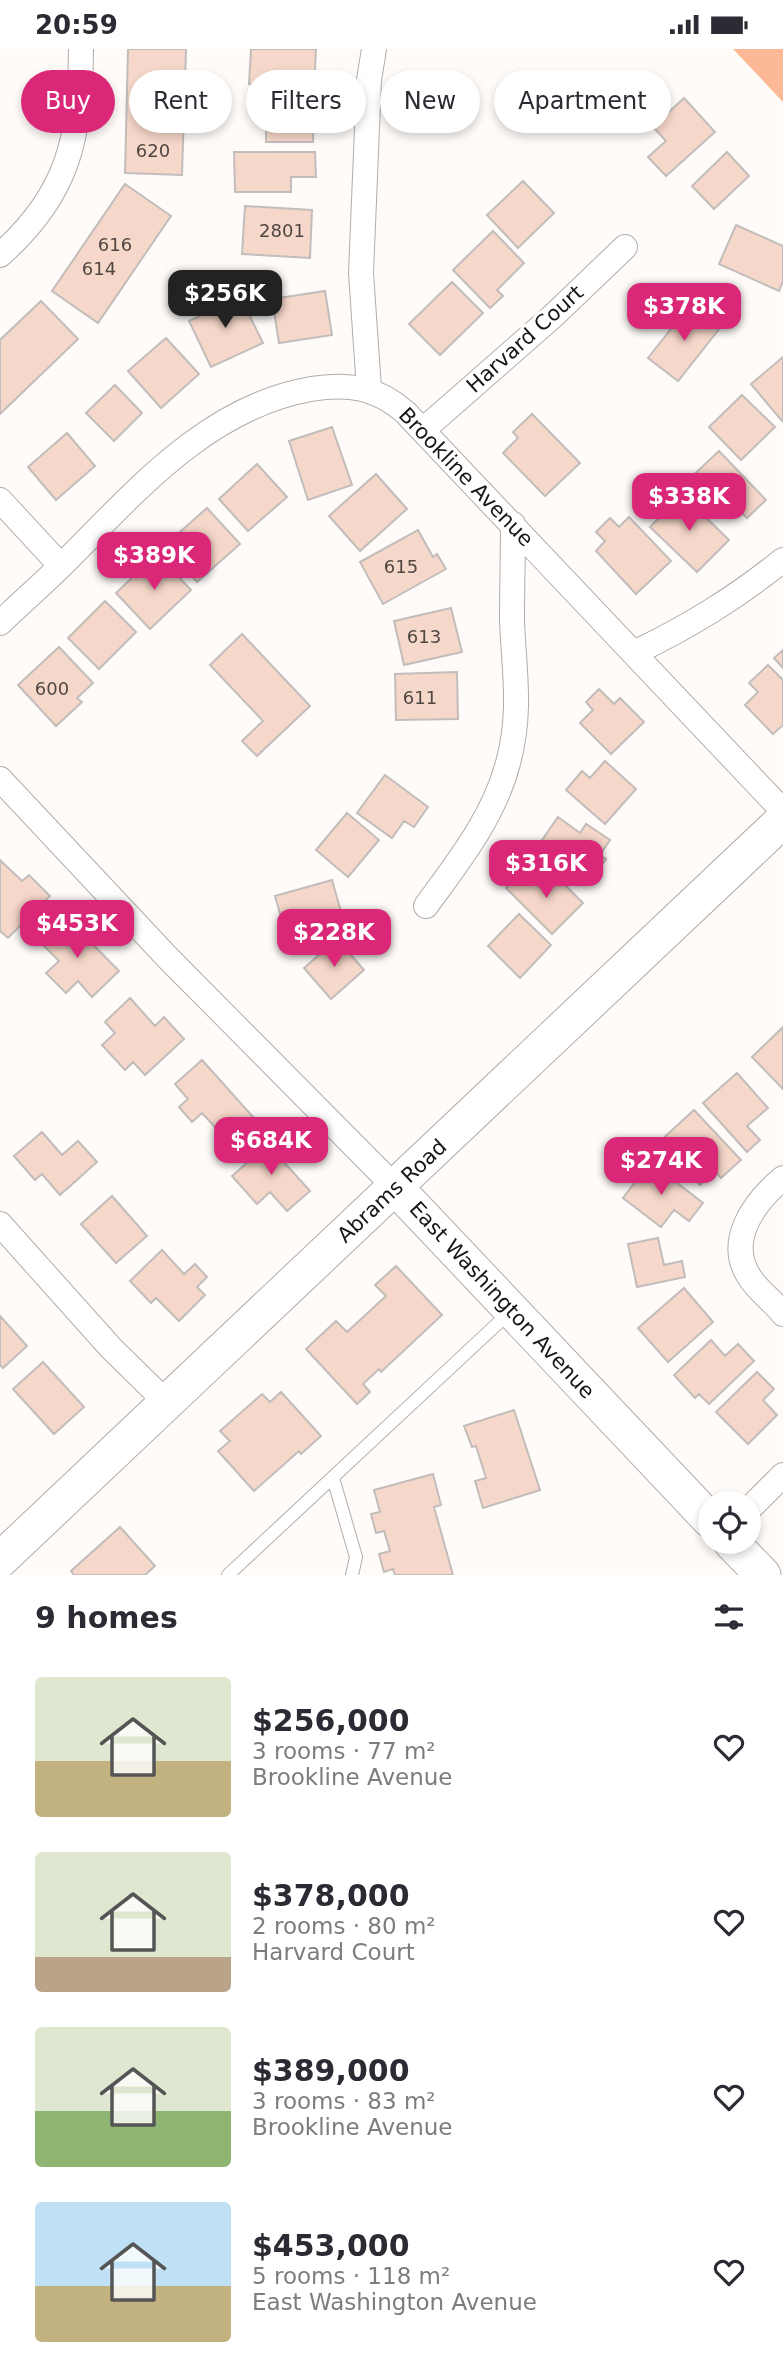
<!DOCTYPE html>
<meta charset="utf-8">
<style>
:root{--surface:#fff;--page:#f2f2f3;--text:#2b2b33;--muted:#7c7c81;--accent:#db2777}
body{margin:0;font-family:"DejaVu Sans",sans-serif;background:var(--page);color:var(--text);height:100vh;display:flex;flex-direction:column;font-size:26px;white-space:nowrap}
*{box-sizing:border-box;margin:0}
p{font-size:23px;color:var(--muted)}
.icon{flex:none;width:38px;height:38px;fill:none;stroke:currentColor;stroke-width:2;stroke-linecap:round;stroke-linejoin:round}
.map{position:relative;height:1526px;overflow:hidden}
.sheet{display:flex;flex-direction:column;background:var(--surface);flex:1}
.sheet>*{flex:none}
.banner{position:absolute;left:21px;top:21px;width:742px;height:63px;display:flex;gap:14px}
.tools{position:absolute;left:698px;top:1442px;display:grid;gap:14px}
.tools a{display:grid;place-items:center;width:63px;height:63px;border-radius:50%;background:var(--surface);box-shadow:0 4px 10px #0003;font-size:35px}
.price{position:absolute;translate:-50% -60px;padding:0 16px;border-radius:14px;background:var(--accent);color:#fff;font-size:23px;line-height:46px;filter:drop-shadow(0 2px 4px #0008)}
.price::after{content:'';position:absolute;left:50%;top:42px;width:21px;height:16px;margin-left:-10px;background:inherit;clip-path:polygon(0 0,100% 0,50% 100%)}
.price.current{background:#222;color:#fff}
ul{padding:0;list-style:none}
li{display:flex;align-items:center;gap:21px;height:175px;padding:0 35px}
li span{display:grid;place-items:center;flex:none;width:196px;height:140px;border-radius:7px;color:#555}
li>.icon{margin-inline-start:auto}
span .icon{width:84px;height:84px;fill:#fffc;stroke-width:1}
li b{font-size:30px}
h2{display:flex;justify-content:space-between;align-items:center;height:84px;padding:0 35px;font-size:30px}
.chip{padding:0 24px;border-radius:32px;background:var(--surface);box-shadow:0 4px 10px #0003;font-size:24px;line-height:63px}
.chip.current{background:var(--accent);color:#fff}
.status{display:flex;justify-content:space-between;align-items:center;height:49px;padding:0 35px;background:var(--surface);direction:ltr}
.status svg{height:19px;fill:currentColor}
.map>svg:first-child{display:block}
</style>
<div class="status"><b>20:59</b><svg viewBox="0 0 49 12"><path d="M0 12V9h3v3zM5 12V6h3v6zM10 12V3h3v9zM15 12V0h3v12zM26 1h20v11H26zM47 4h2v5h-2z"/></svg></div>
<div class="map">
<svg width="783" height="1526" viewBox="0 0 783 1526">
<rect width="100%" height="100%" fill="#fffbf9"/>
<path fill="#fdb996" d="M733,0H783V53Z"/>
<path fill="#f6d8ca" stroke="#c2bdbb" stroke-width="2" d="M128,0H186L182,126L125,124Z
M251,0H316L314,38L249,35Z
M266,42H314L313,93H266Z
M684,49L715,83L666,127L648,108L666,92L653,78Z
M234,103H315L316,128H291V143H235Z
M727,103L749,127L714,160L692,137Z
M523,132L554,164L518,199L487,166Z
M125,135L171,167L98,274L52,242Z
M245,157L312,161L310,209L242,205Z
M736,176L783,197V232L779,242L719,215Z
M493,182L524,214L497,241L503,247L490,259L453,221Z
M452,233L483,264L440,306L409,275Z
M325,242L332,286L279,294L272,250Z
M217,247L222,258L241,249L263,294L211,318L189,272L202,266L197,256Z
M41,252L78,290L0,365V291Z
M690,256L720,279L678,332L648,309Z
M166,289L199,325L161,359L128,322Z
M783,308V372H782L751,335Z
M115,336L142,364L114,392L86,364Z
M742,346L775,378L741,411L709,378Z
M532,365L580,414L545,447L503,404L518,389L513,383Z
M332,378L352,436L308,451L289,392Z
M67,384L95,417L56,451L28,418Z
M719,402L766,451L747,469L729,451L716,463L686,433Z
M257,415L287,448L248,482L219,450Z
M376,425L407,460L360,502L329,467Z
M682,445L729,491L697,523L650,478Z
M207,459L240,495L197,533L164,497Z
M629,468L671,512L636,545L596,502L605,492L596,483L610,469L619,478Z
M418,481L433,508L437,505L446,520L383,555L360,513Z
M157,505L191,541L150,580L116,544Z
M105,552L136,583L99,620L68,589Z
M451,559L462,603L404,616L394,572Z
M242,585L310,657L257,707L242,692L263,672L210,616Z
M59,598L93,634L77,649L82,653L56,677L18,636Z
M783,601V619L774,609Z
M768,616L783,631V676L773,685L745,656L758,643L749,634Z
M457,623L458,670L396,671L395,625Z
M599,640L614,655L620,649L644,673L611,705L580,674L593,661L586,653Z
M605,712L636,740L605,775L566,741L582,722L590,729Z
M385,726L428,758L414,778L404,772L392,789L357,764Z
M347,764L379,791L348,828L316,801Z
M558,768L580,784L586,775L610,791L600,806L606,810L592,831L540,794Z
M0,811L22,832L29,826L50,847L8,889L0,882Z
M524,822L541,839L555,826L583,854L552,885L506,839Z
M332,831L344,873L287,889L275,847Z
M519,865L551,896L520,929L488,897Z
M66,868L119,922L92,948L78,932L66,944L46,924L59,912L40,893Z
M337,890L364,921L331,950L304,919Z
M130,949L155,977L164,968L184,990L145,1026L133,1013L125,1021L102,996L115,984L105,973Z
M783,978V1040L752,1008Z
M202,1011L253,1068L227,1091L202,1064L192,1073L179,1058L188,1050L175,1035Z
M737,1024L768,1059L747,1077L760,1091L747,1103L703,1054Z
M694,1061L741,1111L721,1129L715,1122L700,1136L659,1093Z
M42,1083L62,1106L78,1092L97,1113L60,1146L42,1125L35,1131L14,1107Z
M275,1089L288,1104L281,1110L310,1142L287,1162L270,1143L257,1155L232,1127Z
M650,1113L703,1154L689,1172L674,1161L661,1178L623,1149Z
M112,1147L147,1187L116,1214L81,1175Z
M658,1189L664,1216L682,1212L685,1228L637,1238L628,1195Z
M162,1201L184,1225L195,1215L207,1228L197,1238L205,1246L179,1272L156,1249L151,1254L130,1232Z
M396,1217L442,1266L381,1323L379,1320L363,1335L370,1343L357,1355L306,1300L336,1272L347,1283L386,1247L375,1236Z
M684,1239L713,1273L668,1313L638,1279Z
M0,1267L27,1297L3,1319L0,1316Z
M711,1291L725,1307L738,1295L754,1312L709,1355L699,1345L695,1349L674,1326Z
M43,1313L84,1358L54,1385L13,1340Z
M757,1323L774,1340L763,1351L777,1366L748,1395L716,1363Z
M281,1343L321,1387L301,1405L299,1402L254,1442L218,1402L230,1392L220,1382L262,1345L270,1353Z
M514,1361L540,1441L483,1459L475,1432L486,1429L476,1397L472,1398L464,1377Z
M433,1425L441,1456L434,1458L453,1526H395L393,1520L384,1523L379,1505L390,1502L384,1482L376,1484L371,1465L380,1463L374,1441Z
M120,1478L155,1517L145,1526H74L71,1522Z"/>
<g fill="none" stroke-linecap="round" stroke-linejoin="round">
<defs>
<path id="lane" d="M333,1429L356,1508L352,1526
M228,1526L511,1262"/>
<path id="street" d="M0,206C69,145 80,89 81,1
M369,340L361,224L369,31L374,0
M423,381L553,267L625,198
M0,451L61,517
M0,574C22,553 45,533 66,512C137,441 208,358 311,340C349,334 376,338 405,363L783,762
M634,604C690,577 734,550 783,511
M0,730L167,908L396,1139
M426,857C458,813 494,768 508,714C522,663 514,622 512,571C512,539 513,507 513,475
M783,1129C753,1154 723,1195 753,1233C762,1245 774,1253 783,1265
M0,1175L111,1299L165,1352
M749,1460L783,1426"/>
<path id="secondary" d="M396,1139L710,1471
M731,1493L763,1526
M0,1511L783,771"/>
</defs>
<use href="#lane" stroke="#b2adab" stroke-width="14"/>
<use href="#street" stroke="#b2adab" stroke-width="26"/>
<use href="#secondary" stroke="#b2adab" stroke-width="37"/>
<use href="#lane" stroke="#fff" stroke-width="12"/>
<use href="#street" stroke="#fff" stroke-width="24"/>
<use href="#secondary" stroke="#fff" stroke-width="35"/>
</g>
<g text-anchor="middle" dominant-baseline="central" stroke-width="6" stroke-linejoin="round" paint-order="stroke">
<g font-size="18" fill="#504743">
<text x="153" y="101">620</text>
<text x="282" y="181">2801</text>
<text x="115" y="195">616</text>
<text x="99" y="219">614</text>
<text x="401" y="517">615</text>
<text x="424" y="587">613</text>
<text x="52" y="639">600</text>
<text x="420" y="648">611</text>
</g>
<g font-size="21" fill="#191716" stroke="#fff">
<text transform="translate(525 290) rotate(-42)">Harvard Court</text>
<text transform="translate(466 428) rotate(46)">Brookline Avenue</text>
<text transform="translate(392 1142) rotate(-43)">Abrams Road</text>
<text transform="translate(502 1251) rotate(47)">East Washington Avenue</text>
</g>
</g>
</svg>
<div class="tools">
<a><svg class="icon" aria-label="locate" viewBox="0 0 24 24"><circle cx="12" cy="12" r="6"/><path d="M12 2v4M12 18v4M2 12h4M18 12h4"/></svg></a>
</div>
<b class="price current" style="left:225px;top:281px">$256K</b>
<b class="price" style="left:684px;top:294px">$378K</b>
<b class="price" style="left:689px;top:484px">$338K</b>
<b class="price" style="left:154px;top:543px">$389K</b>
<b class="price" style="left:546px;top:851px">$316K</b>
<b class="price" style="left:77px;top:911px">$453K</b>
<b class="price" style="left:334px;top:920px">$228K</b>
<b class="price" style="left:271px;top:1128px">$684K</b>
<b class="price" style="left:661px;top:1148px">$274K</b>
<div class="banner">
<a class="chip current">Buy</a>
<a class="chip">Rent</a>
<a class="chip">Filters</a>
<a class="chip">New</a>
<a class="chip">Apartment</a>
</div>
</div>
<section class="sheet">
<h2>9 homes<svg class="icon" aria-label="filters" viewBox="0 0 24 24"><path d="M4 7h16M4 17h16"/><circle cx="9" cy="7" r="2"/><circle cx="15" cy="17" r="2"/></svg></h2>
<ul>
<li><span style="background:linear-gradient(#dfe7d0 60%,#c2b280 0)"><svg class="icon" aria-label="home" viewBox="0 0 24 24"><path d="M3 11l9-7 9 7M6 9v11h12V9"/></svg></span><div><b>$256,000</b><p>3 rooms · 77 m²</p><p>Brookline Avenue</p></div><svg class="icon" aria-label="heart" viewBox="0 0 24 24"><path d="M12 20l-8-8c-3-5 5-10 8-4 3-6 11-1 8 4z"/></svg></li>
<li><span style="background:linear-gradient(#dfe7d0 75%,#b9a48a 0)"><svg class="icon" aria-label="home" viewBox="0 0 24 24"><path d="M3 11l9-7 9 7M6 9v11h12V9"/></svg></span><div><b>$378,000</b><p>2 rooms · 80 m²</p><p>Harvard Court</p></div><svg class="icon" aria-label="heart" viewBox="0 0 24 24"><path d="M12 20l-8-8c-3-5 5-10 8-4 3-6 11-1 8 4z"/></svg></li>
<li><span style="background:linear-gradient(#dfe7d0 60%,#8fb573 0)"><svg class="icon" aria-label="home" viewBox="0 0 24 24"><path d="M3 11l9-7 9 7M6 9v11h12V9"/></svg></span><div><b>$389,000</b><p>3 rooms · 83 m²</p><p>Brookline Avenue</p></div><svg class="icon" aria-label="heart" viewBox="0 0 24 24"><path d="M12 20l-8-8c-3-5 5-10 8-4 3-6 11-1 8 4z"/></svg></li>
<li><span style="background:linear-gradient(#bfe0f5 60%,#c2b280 0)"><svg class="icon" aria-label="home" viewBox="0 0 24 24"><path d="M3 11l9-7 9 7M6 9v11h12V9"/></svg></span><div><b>$453,000</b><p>5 rooms · 118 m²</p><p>East Washington Avenue</p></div><svg class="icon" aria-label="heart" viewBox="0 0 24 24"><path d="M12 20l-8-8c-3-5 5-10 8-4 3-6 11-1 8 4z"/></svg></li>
</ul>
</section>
